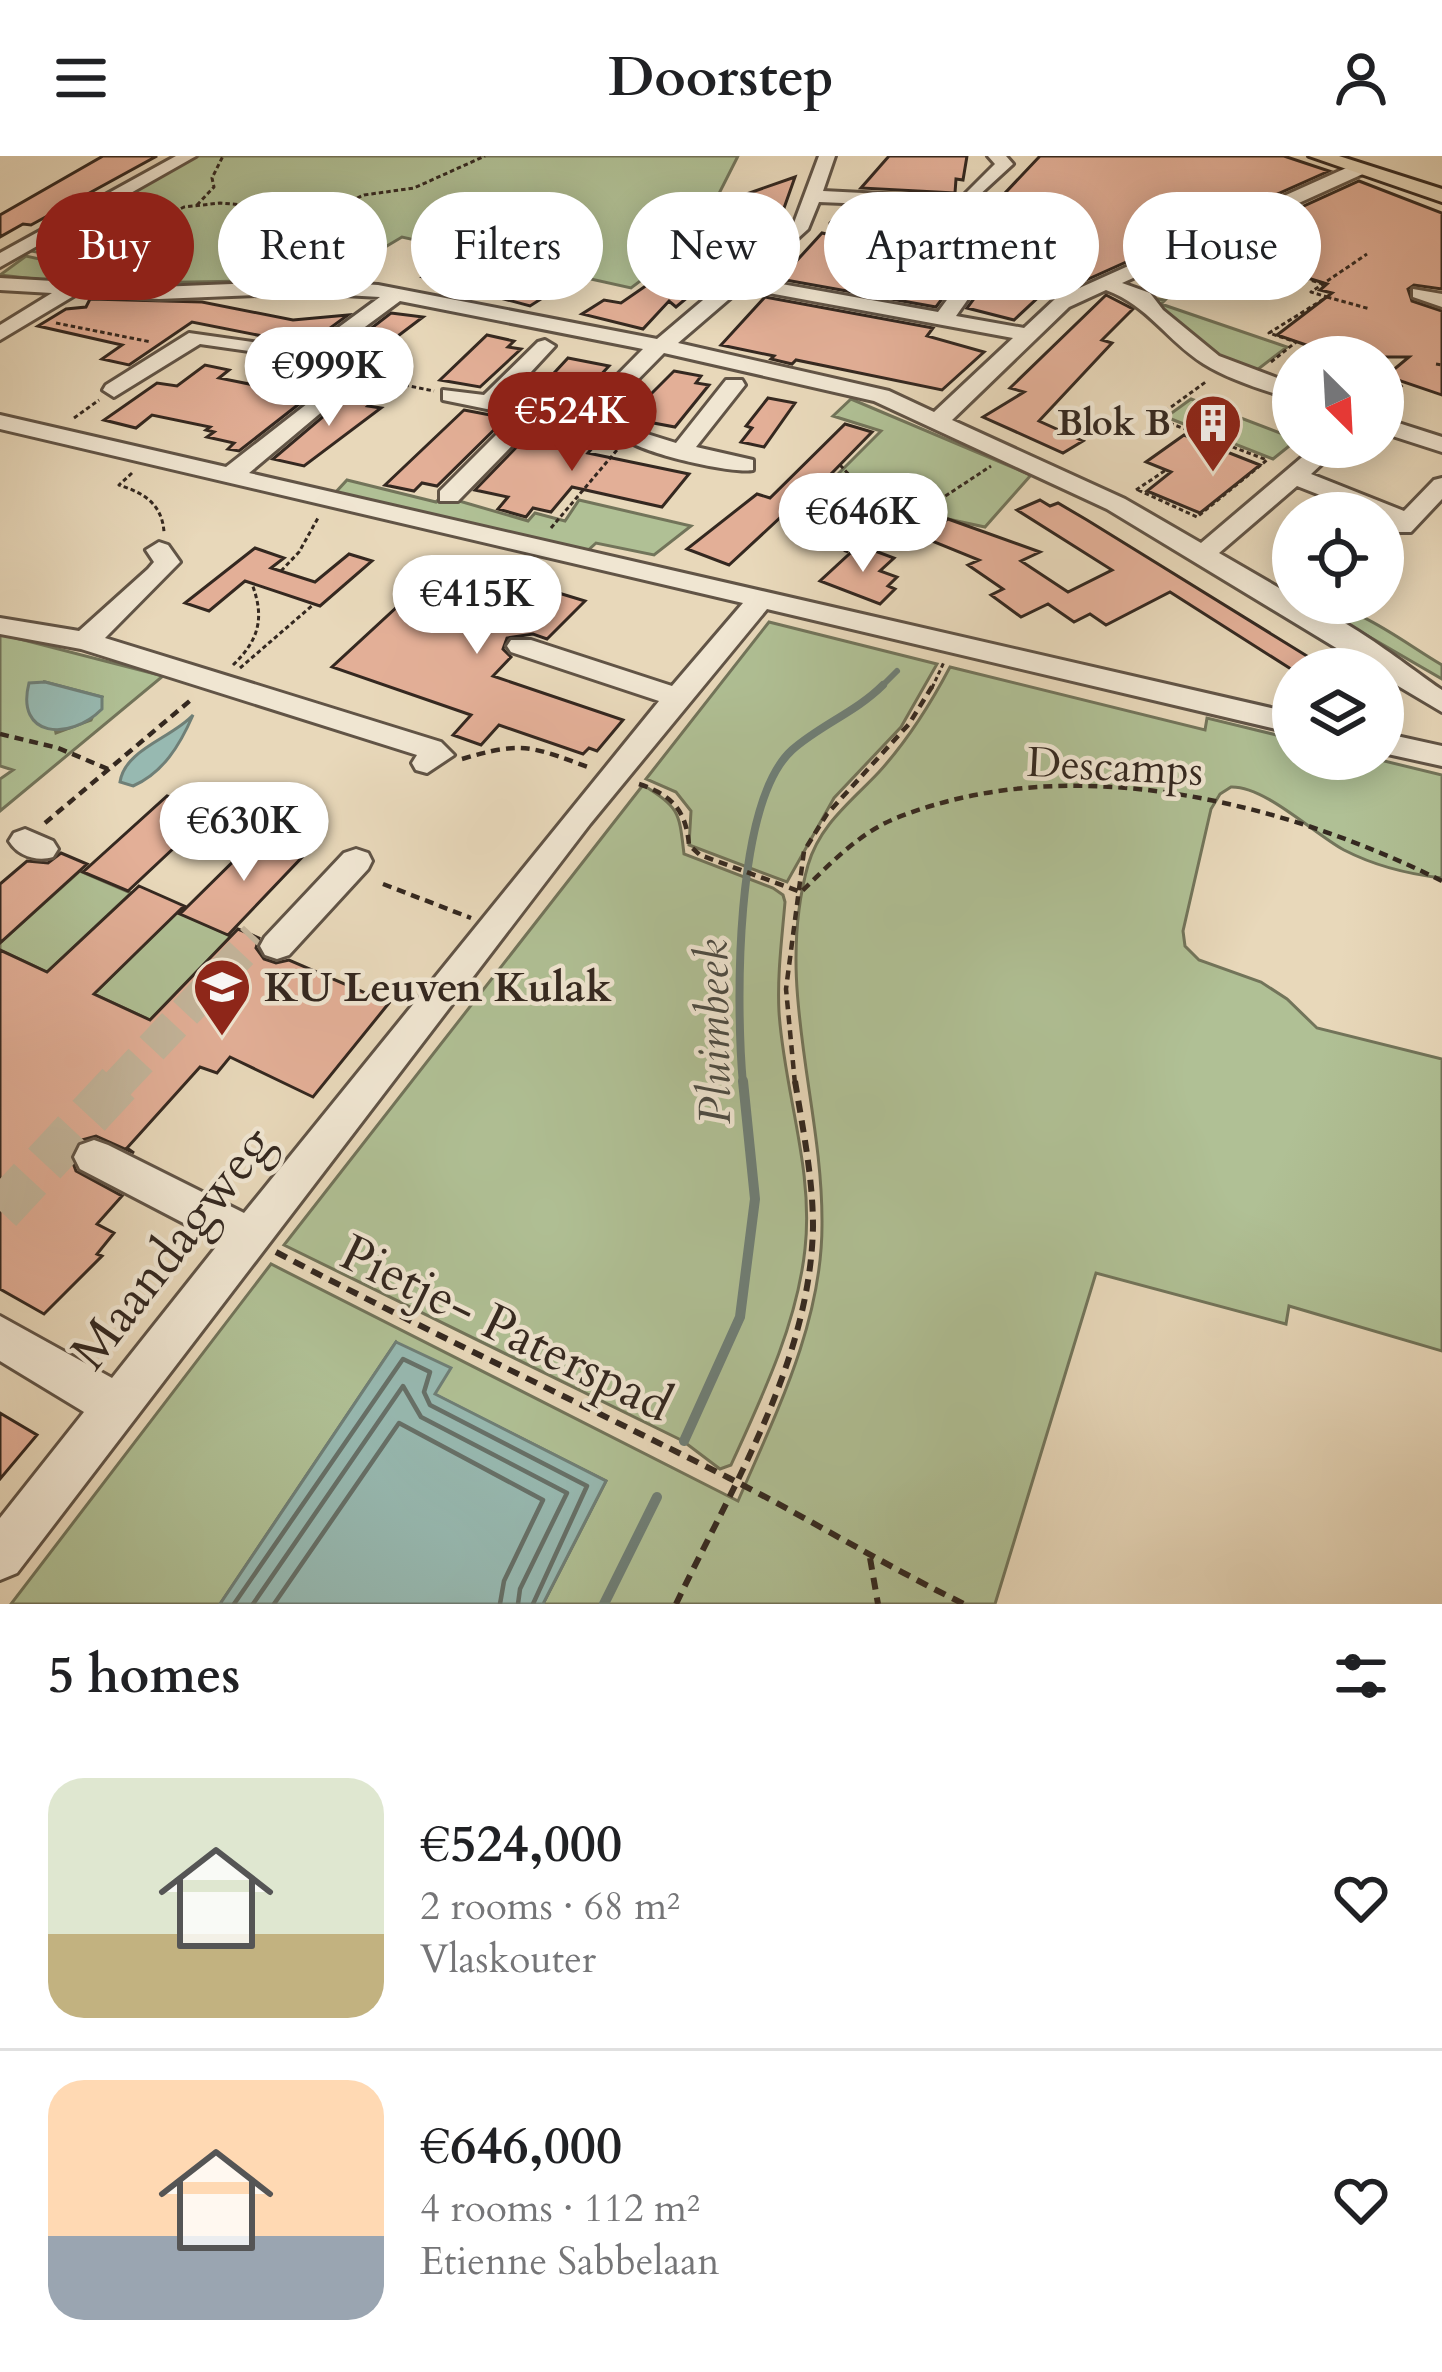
<!DOCTYPE html>
<meta charset="utf-8">
<style>
:root{--surface:#fff;--page:#f6f6f6;--text:#202124;--muted:#757577;--line:#e0e0e0;--accent:#8f2418}
body{margin:0;font-family:Cardo,serif;background:var(--page);color:var(--text);height:100vh;display:flex;flex-direction:column;font-size:45px;white-space:nowrap}
*{box-sizing:border-box;margin:0}
p{font-size:39px;color:var(--muted)}
.icon{flex:none;width:66px;height:66px;fill:none;stroke:currentColor;stroke-width:2;stroke-linecap:round;stroke-linejoin:round}
.map{position:relative;height:1448px;overflow:hidden}
.side{display:flex;flex-direction:column;background:var(--surface);flex:1}
.side>*{flex:none}
.hud{position:absolute;left:36px;top:36px;width:1371px;height:108px;display:flex;gap:24px}
.needle{width:78px;rotate:156deg}
.buttons{position:absolute;left:1272px;top:180px;display:grid;gap:24px}
.buttons a{display:grid;place-items:center;width:132px;height:132px;border-radius:50%;background:var(--surface);box-shadow:0 6px 30px #0003;font-size:60px}
.price{position:absolute;translate:-50% -102px;padding:0 27px;border-radius:42px;background:#fff;color:#222;font-size:39px;line-height:78px;filter:drop-shadow(0 3px 6px #0008)}
.price::after{content:'';position:absolute;left:50%;top:72px;width:36px;height:27px;margin-left:-18px;background:inherit;clip-path:polygon(0 0,100% 0,50% 100%)}
.price.on{background:var(--accent);color:#fff}
ul{padding:0;list-style:none}
li{display:flex;align-items:center;gap:36px;height:300px;padding:0 48px}
li+li{border-top:3px solid var(--line)}
li span{display:grid;place-items:center;flex:none;width:336px;height:240px;border-radius:36px;color:#555}
li>.icon{margin-inline-start:auto}
span .icon{width:144px;height:144px;fill:#fffc;stroke-width:1}
li b{font-size:51px}
h2{display:flex;justify-content:space-between;align-items:center;height:144px;padding:0 48px;font-size:51px}
.tag{padding:0 42px;border-radius:54px;background:var(--surface);box-shadow:0 6px 30px #0003;font-size:42px;line-height:108px}
.tag.on{background:var(--accent);color:#fff}
header{display:flex;justify-content:space-between;align-items:center;height:156px;padding:0 48px;background:var(--surface);font-size:54px;font-weight:600}
.map>svg:first-child{display:block}
</style>
<header><svg class="icon" aria-label="menu" viewBox="0 0 24 24"><path d="M4 6h16M4 12h16M4 18h16"/></svg>Doorstep<svg class="icon" aria-label="person" viewBox="0 0 24 24"><circle cx="12" cy="8" r="4"/><path d="M4 21q1-7 8-7t8 7"/></svg></header>
<div class="map">
<svg width="1442" height="1448" viewBox="0 0 1442 1448">
<rect width="100%" height="100%" fill="#e8d8ba"/>
<filter id="stains"><feTurbulence type="fractalNoise" baseFrequency=".00167" numOctaves="4"/><feColorMatrix values="0 0 0 0 .2 0 0 0 0 .09 0 0 0 0 .02 0 0 0 .5 -.17"/></filter>
<radialGradient id="worn" r=".72"><stop offset=".6" stop-color="#630" stop-opacity="0"/><stop offset="1" stop-color="#630" stop-opacity=".3"/></radialGradient>
<path fill="#b0c095" stroke="#72745a" stroke-width="3" fill-rule="evenodd" d="M195,0H738L696,83L631,132L402,81L365,103L279,90L247,125L79,128L0,119L26,100L95,115L106,108L31,95Z
M1157,143L1165,144L1161,148L1287,191L1253,217L1212,200L1150,147Z
M851,243L1031,319L985,371L948,363L895,368L845,351L828,341L824,332L881,275L833,260Z
M1191,243L1293,282V287L1273,303L1166,261Z
M347,324L436,346L442,340L528,365L535,357L565,365L579,344L691,370L654,399L596,387L585,397L335,337Z
M1311,447C1356,447 1404,487 1442,509V523Z
M769,466L937,508L901,571L834,642L787,726L689,689L691,655L676,636L646,623Z
M0,478L163,520L0,655V623L13,614L0,610ZM45,526L102,541L91,564L56,577Z
M950,511L1205,574L1207,562L1293,583V603H1376L1442,619V722C1407,718 1375,710 1344,694C1313,677 1265,630 1231,631L1220,638L1211,653L1183,775L1185,790L1199,804L1261,826L1287,843L1317,872L1442,903V1195L1289,1150L1286,1168L1096,1117L995,1448H543L606,1325L434,1238L396,1186L220,1448H11L271,1108L738,1345C776,1257 822,1167 822,1069C823,947 774,830 808,709C820,668 852,645 879,616C908,584 930,549 950,511Z
M643,629C680,652 679,656 684,698L773,732L783,739L785,746C782,782 777,820 779,856C784,935 814,1013 805,1093C797,1168 762,1241 731,1309L720,1313L683,1285L284,1089Z
M80,715L131,737L47,816L0,794V787Z
M177,756L231,780L150,864L94,838Z"/>
<path fill="#97b9b1" stroke="#6f7f77" stroke-width="3" d="M45,526L102,541V553C69,586 15,581 29,527Z
M193,559C180,589 163,617 133,630L120,626C125,593 172,582 193,559Z
M396,1186L451,1212L435,1238L606,1325L543,1448H220Z"/>
<g fill="none" stroke-linecap="round" stroke-linejoin="round">
<path stroke="#667068" stroke-width="4.5" d="M234,1448L403,1203L430,1216L424,1236L430,1249L587,1330L533,1448
M253,1448L403,1230L421,1261L567,1337L520,1433L518,1448
M274,1448L399,1267L543,1344L504,1425L500,1448"/>
<path stroke="#6f7f77" stroke-width="6" d="M880,532L897,515"/>
<path stroke="#6f7f77" stroke-width="8" d="M743,928C736,853 734,647 792,594C820,569 856,556 883,529"/>
<path stroke="#6f7f77" stroke-width="10" d="M684,1285L740,1161L755,1043L743,925
M604,1448L657,1341"/>
</g>
<path fill="#e3af97" stroke="#342820" stroke-width="3" d="M103,0H157L31,69L23,68L0,81V59Z
M889,0H967L963,24L956,23L955,37L861,32Z
M1040,0H1284L1329,15L1075,129L1057,124L1014,164L967,152L981,133L995,136L1025,98L1004,92L1005,75L971,73Z
M795,21L784,52L774,60L732,43Z
M1359,25L1442,57V133L1414,129L1408,133L1412,145L1442,155V239L1386,220L1409,201H1302L1315,192L1277,179L1332,137L1320,134L1327,128L1211,92Z
M844,52L954,56L953,71L925,106L905,103L893,112L899,121L950,132L936,151L780,123L822,77L831,79L830,67Z
M737,67L773,70L676,151L669,145L643,173L582,158L604,144L621,147Z
M448,107L501,119L552,136L530,150L423,121Z
M1106,139L1133,153L1102,184L1112,187L1039,265L1083,285L1063,297L983,261L1024,236L1010,232Z
M765,141L933,172L927,180L984,196L942,234L796,204L792,208L771,203L774,200L721,189Z
M90,143L202,146L293,164L348,159L307,189L192,166L129,209L102,203L122,189L38,170L66,153L86,151Z
M391,157L423,161L361,208H350L239,295L228,293L234,287L207,281L214,276L206,274L210,271L152,259L136,272L104,264L157,227L177,230L205,209L229,214L219,222L289,236Z
M487,179L514,185L508,191L521,193L480,231L440,224Z
M568,202L609,210L569,253L529,244Z
M674,215L701,220L696,227L709,229L675,271L627,262Z
M352,236L378,241L368,250L381,252L304,310L273,303Z
M768,242L795,247L764,291L741,286L752,272L746,270Z
M464,254L506,262L437,330L422,327L414,335L385,329Z
M845,268L872,276L789,361L783,359L729,409L687,393L757,338L770,342Z
M538,269L601,282L588,297L689,318L662,351L572,331L551,356L533,352L526,361L498,353L508,341L475,334Z
M1184,279L1260,309L1200,357L1147,335L1171,316L1146,306Z
M1040,344L1050,350L1058,347L1087,364L1328,513H1291L1170,436L1106,469L1090,458L1074,466L1048,448L1021,461L991,439L1003,433L968,409L979,404L922,381L948,363L1040,396L1021,405L1068,436L1112,414L1017,354Z
M859,389L894,402L880,415L897,421L888,430L895,433L880,448L820,425Z
M255,392L284,402L271,412L315,426L349,398L372,405L320,450L245,425L209,455L185,447Z
M463,408L585,445L547,483L533,478L507,482L503,493L511,501L493,520L623,564L597,595L589,592L583,598L499,569L481,589L453,579L471,559L332,511L424,426L439,431Z
M167,640L210,658L128,735L83,716Z
M261,678L307,696L228,779L180,758Z
M61,697L87,708L0,787V728L27,705L48,707Z
M139,730L184,750L94,838L150,864L238,773L259,782L256,792L264,803L276,807L289,804L389,847L313,941L230,901L217,917L200,911L127,992L134,997L96,980L78,985L70,999L76,1015L122,1040L97,1068L114,1077L97,1098L102,1100L44,1158L0,1133V794L47,816Z
M0,1257L37,1279L0,1323Z"/>
<g fill="none" stroke-linecap="round" stroke-linejoin="round">
<path stroke="#c4b59b" stroke-width="33" stroke-dasharray="33 16" stroke-linecap="butt" d="M118,928L256,781"/>
<path stroke="#c4b59b" stroke-width="44" stroke-dasharray="44 21" stroke-linecap="butt" d="M0,1055L121,925"/>
<defs>
<path id="minor" d="M176,0H196L0,111V97Z
M819,0H835L823,35L961,42L995,8L988,0H1006L1013,8L965,52L819,46L808,73L753,123L938,156L958,129L900,117L897,113L907,107L977,122L980,126L956,160L1024,172L1055,143L1353,9H1365V17L1122,127L1150,137L1163,154L1219,200L1293,228V243C1265,235 1228,223 1204,208C1166,184 1149,150 1106,134L1069,151L952,264L1125,343L1201,387L1314,291H1340L1311,318L1404,355L1434,324L1442,322V343L1411,376H1393L1383,357H1366L1297,330L1219,397L1293,440V447C1330,447 1409,512 1442,534V556L1383,521V513H1371L1107,353L874,245L664,197L599,263L676,287L726,224H742L745,229L696,291L753,304V314C731,318 641,297 624,282L537,264L458,345H440V335L516,259L443,244V234L484,239L538,186L545,184L555,190L505,244L578,259L643,193L400,145L319,205L200,188L114,241L103,234L106,229L189,177L308,194L380,141L308,137L159,143L77,138L0,184V169L52,137L0,134V122L159,131L308,125L378,129L657,183L794,67ZM742,132L1013,182L934,256L889,235L678,187Z
M1413,133L1442,138V151L1413,141Z
M353,212L361,213V223L249,317L1293,557V577L767,453L590,668L17,1417L0,1424V1362L84,1256L0,1205V1160L112,1222L220,1086L80,1013L74,1001L80,989L94,984L108,989L244,1057L659,545L511,496L507,490L511,484H531L672,530L743,447L0,273V259L226,311Z
M1383,262L1442,281V296L1383,277Z
M159,386L168,389L180,406L105,482L441,586L454,599L427,617L416,614L412,607L417,599L81,493L0,478V462L79,475L148,413L154,406L146,394Z
M1383,577L1442,590V610L1383,597Z
M25,673L53,685L58,693L53,701C37,706 18,700 9,685L14,677Z
M356,693L368,697L372,705L368,713L289,799L277,803L265,799L260,790L265,781L344,697Z"/>
<path id="major" d="M1309,0H1339L1442,33V46Z"/>
</defs>
<use href="#minor" stroke="#615446" stroke-width="6"/>
<use href="#major" stroke="#342820" stroke-width="6"/>
<path stroke="#342820" stroke-width="3" stroke-dasharray="4.5 3" stroke-linecap="butt" d="M197,49L214,31L212,22L223,0
M1219,95L1323,128
M47,99L129,78L184,51L220,47L325,56L364,39L414,32L485,0
M42,101L60,104
M1327,141L1370,153
M56,167L151,186
M1271,206L1296,186L1269,177L1327,141L1311,136L1367,98
M1436,208L1442,209
M375,223L434,235
M1399,232L1406,226
M74,262L99,244
M840,309L892,365L929,371
M132,317L119,329C144,337 162,348 164,376
M1136,334L1166,314
M1138,334L1197,361L1267,304L1156,262L1207,225
M551,372L617,294
M823,386L856,399L991,310
M281,415L299,396L318,362
M233,509C259,484 265,462 252,428
M240,512L314,448
M932,532L944,506"/>
<path stroke="#342820" stroke-width="4.5" stroke-dasharray="9 6" stroke-linecap="butt" d="M0,578L58,592L108,613
M462,603C522,585 530,590 588,611
M639,628C672,639 686,654 689,689L700,699L801,736C829,709 858,678 894,663C1068,592 1281,645 1442,725
M45,667L192,543
M383,728L471,762
M795,928L786,833L804,695L827,658L909,568L933,529"/>
<path stroke="#342820" stroke-width="6" stroke-dasharray="12 8" stroke-linecap="butt" d="M276,1096C426,1175 578,1246 729,1322C808,1362 884,1409 964,1448
M870,1402L878,1448
M676,1448C733,1329 810,1206 813,1071C813,1022 803,974 795,925"/>
<use href="#minor" fill="#f0e6d2" fill-rule="evenodd"/>
<use href="#major" fill="#e8d8ba" fill-rule="evenodd"/>
</g>
<defs>
<symbol id="building-pin" viewBox="-11 -11 22 30"><path d="M0 17L-7.5 6A9.5 9.5 0 1 1 7.5 6Z" fill="#8f2418" stroke="#f0e6d2"/><path d="M-4-6H4V6H1V3H-1V6H-4ZM-2.5-4.3h1.7v1.8h-1.7ZM.8-4.3h1.7v1.8H.8ZM-2.5-1h1.7V.8h-1.7ZM.8-1h1.7V.8H.8Z" fill="#fff"/></symbol>
<symbol id="university-pin" viewBox="-11 -11 22 30"><path d="M0 17L-7.5 6A9.5 9.5 0 1 1 7.5 6Z" fill="#8f2418" stroke="#f0e6d2"/><path d="M0-5L7-2L0 1L-7-2ZM-4 1L0 2.5L4 1V4Q0 6-4 4Z" fill="#fff"/></symbol>
</defs>
<g fill-rule="evenodd">
<use href="#building-pin" x="1180" y="234" width="66" height="90"/>
<use href="#university-pin" x="189" y="798" width="66" height="90"/>
</g>
<g text-anchor="middle" dominant-baseline="central" stroke-width="9" stroke-linejoin="round" paint-order="stroke">
<g font-size="36" font-weight="bold" fill="#342820" stroke="#f0e6d2" text-anchor="end">
<text x="1171" y="267">Blok B</text>
</g>
<g font-size="42" fill="#342820" stroke="#f0e6d2">
<text transform="translate(1115 611) rotate(3)">Descamps</text>
</g>
<g font-size="42" font-weight="bold" fill="#342820" stroke="#f0e6d2" text-anchor="start">
<text x="264" y="831">KU Leuven Kulak</text>
</g>
<g font-size="45" font-style="italic" fill="#4d4c44" stroke="#f0e6d2">
<text transform="translate(714 876) rotate(-91)">Pluimbeek</text>
</g>
<g font-size="51" fill="#342820" stroke="#f0e6d2">
<text transform="translate(172 1092) rotate(-52)">Maandagweg</text>
<text transform="translate(506 1173) rotate(26)">Pietje- Paterspad</text>
</g>
</g>
<rect width="100%" height="100%" filter="url(#stains)"/>
<rect width="100%" height="100%" fill="url(#worn)"/>
</svg>
<div class="buttons">
<a><svg class="needle" viewBox="-14 -14 28 28"><path d="M0-13l5 13h-10z" fill="#e53935"/><path d="M0 13l5-13h-10z" fill="#757577"/></svg></a>
<a><svg class="icon" aria-label="locate" viewBox="0 0 24 24"><circle cx="12" cy="12" r="6"/><path d="M12 2v4M12 18v4M2 12h4M18 12h4"/></svg></a>
<a><svg class="icon" aria-label="layers" viewBox="0 0 24 24"><path d="M12 4l9 5-9 5-9-5zM3 14l9 5 9-5"/></svg></a>
</div>
<b class="price" style="left:329px;top:273px">€999K</b>
<b class="price on" style="left:572px;top:318px">€524K</b>
<b class="price" style="left:863px;top:419px">€646K</b>
<b class="price" style="left:477px;top:501px">€415K</b>
<b class="price" style="left:244px;top:728px">€630K</b>
<div class="hud">
<a class="tag on">Buy</a>
<a class="tag">Rent</a>
<a class="tag">Filters</a>
<a class="tag">New</a>
<a class="tag">Apartment</a>
<a class="tag">House</a>
</div>
</div>
<section class="side">
<h2>5 homes<svg class="icon" aria-label="filters" viewBox="0 0 24 24"><path d="M4 7h16M4 17h16"/><circle cx="9" cy="7" r="2"/><circle cx="15" cy="17" r="2"/></svg></h2>
<ul>
<li><span style="background:linear-gradient(#dfe7d0 65%,#c2b280 0)"><svg class="icon" aria-label="home" viewBox="0 0 24 24"><path d="M3 11l9-7 9 7M6 9v11h12V9"/></svg></span><div><b>€524,000</b><p>2 rooms · 68 m²</p><p>Vlaskouter</p></div><svg class="icon" aria-label="heart" viewBox="0 0 24 24"><path d="M12 20l-8-8c-3-5 5-10 8-4 3-6 11-1 8 4z"/></svg></li>
<li><span style="background:linear-gradient(#ffd9b3 65%,#9aa5b1 0)"><svg class="icon" aria-label="home" viewBox="0 0 24 24"><path d="M3 11l9-7 9 7M6 9v11h12V9"/></svg></span><div><b>€646,000</b><p>4 rooms · 112 m²</p><p>Etienne Sabbelaan</p></div><svg class="icon" aria-label="heart" viewBox="0 0 24 24"><path d="M12 20l-8-8c-3-5 5-10 8-4 3-6 11-1 8 4z"/></svg></li>
</ul>
</section>
